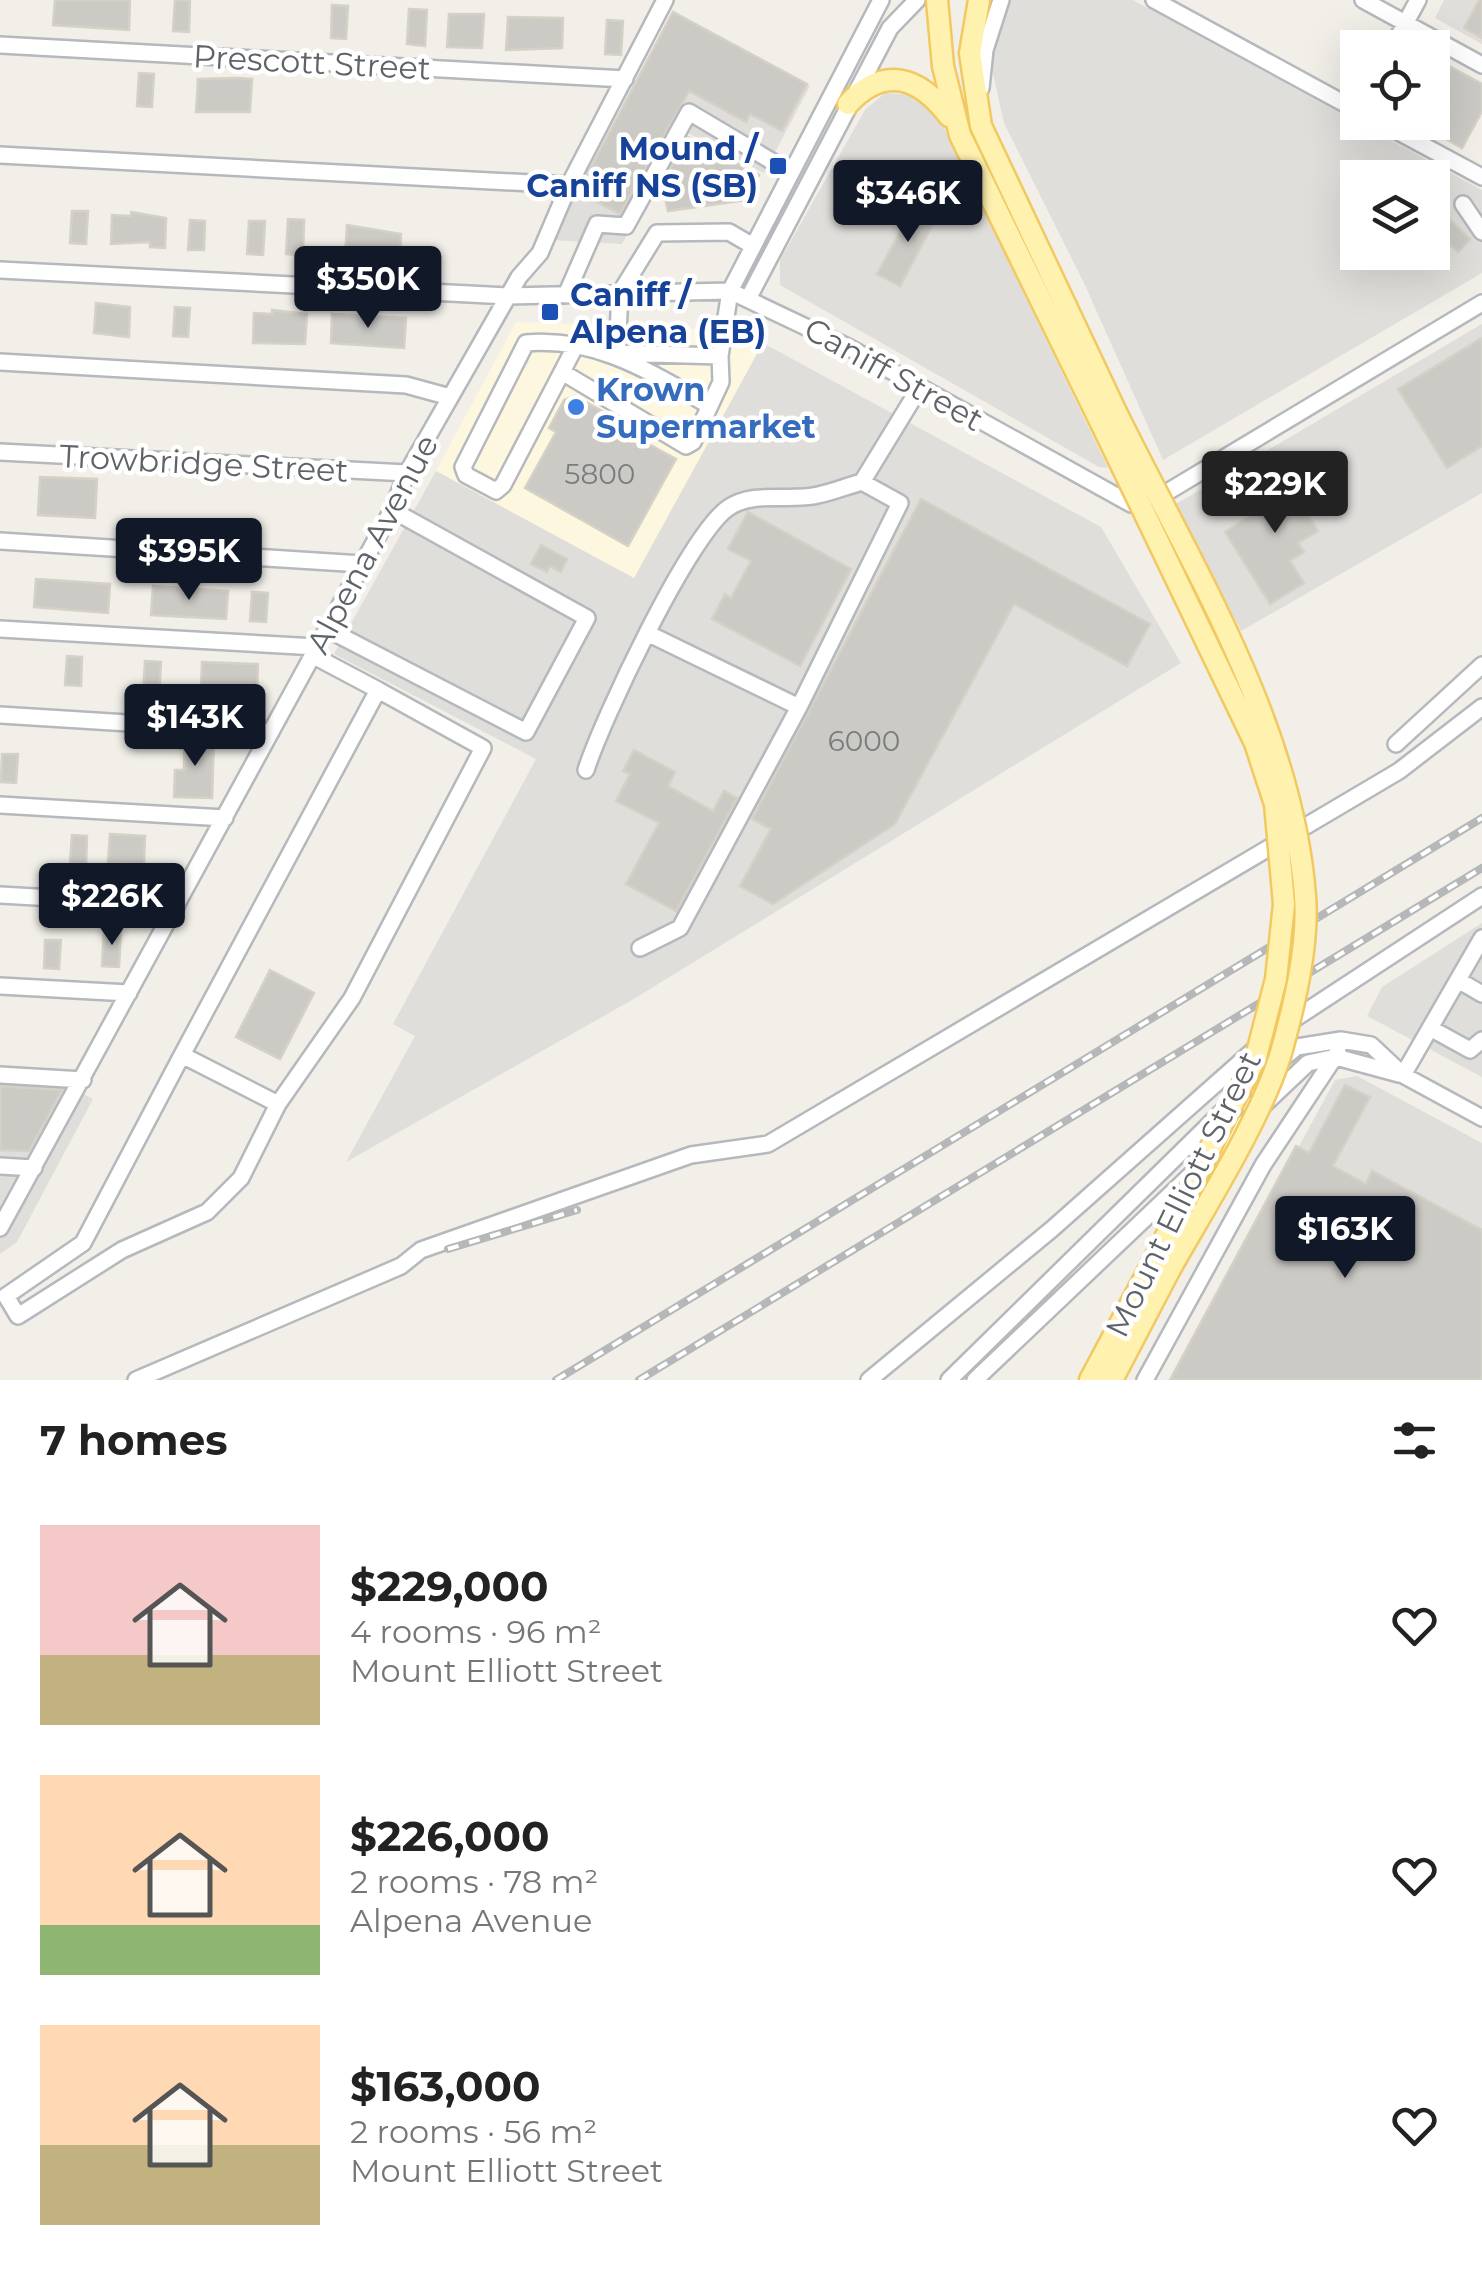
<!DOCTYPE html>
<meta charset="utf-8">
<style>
:root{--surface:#fff;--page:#f2f2f2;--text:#222;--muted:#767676;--accent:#111827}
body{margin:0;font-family:Montserrat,sans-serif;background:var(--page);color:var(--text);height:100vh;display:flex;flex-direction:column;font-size:38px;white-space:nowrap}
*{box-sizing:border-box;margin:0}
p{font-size:32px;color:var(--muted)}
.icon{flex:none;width:55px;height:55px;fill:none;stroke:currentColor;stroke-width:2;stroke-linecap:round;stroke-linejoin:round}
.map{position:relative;height:1380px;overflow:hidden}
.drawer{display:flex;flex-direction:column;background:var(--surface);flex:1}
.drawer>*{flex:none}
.buttons{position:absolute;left:1340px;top:30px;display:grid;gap:20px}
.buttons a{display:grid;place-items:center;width:110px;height:110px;border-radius:0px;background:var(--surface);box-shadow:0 10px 40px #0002;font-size:50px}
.price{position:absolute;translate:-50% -85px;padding:0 22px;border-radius:10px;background:var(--accent);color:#fff;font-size:32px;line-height:65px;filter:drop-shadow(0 2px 5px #0008)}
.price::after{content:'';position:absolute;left:50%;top:60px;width:30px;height:22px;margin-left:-15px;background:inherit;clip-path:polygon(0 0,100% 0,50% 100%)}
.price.active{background:#222;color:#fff}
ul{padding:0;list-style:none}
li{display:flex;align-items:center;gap:30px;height:250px;padding:0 40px}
li span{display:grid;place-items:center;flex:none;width:280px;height:200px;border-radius:0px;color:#555}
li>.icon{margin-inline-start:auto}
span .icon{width:120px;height:120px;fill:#fffc;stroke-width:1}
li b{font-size:42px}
h2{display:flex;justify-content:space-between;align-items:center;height:120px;padding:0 40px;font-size:42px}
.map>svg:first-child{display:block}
</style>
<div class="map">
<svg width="1482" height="1380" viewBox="0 0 1482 1380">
<rect width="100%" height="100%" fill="#f1efe8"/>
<path fill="#fef7e0" d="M516,322L740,331L763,343L634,579L436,471Z"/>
<path fill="#e0deda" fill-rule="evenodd" d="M1009,0H1133L1482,190V273L1163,460L1084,283L1004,123L992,69L997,25ZM1358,178H1432V252H1358Z
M1444,0H1482V44L1435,18Z
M674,11L810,86L764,173L684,131L622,244L551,240Z
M885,93L914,95L928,102L940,119L1108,468L1099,467L780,285V260L865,110Z
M1482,324V493L1241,631L1176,504Z
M763,343L1101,527L1181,663L632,1000L346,1162L415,1036L393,1024L536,759L334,654L436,471L634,578Z
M1482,923V1077L1367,1016L1382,987Z
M1357,1076L1482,1143V1380H1172L1335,1080Z
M0,1081L66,1085L93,1099L17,1242L0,1254Z"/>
<path fill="#cccac5" stroke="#d6d1c6" stroke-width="2.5" d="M55,0H130L129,30L53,25Z
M175,0H190L189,32L173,31Z
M1479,0H1482V38L1464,28Z
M332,5L348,6L346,39L331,38Z
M409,9L427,10L425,46L407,44Z
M673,12L807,84L782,131L750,114L746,122L689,91L620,214L578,192Z
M449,14H484L482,48L447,47Z
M508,17L563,18L562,48L506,50Z
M607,20L623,21L621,55L605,54Z
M1438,60L1482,84V111L1462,148L1416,122H1432V69Z
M139,73L154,74L152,107L137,106Z
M237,78L252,79L250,112H196L198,79Z
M688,137L759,175L746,200L668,211L662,184Z
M916,203L938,215L900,286L877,274Z
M72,211H88L86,244L70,243Z
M131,212L166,218L165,248L150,247V242L111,244L112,215L131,216Z
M1443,213L1470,239L1458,252L1432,229Z
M288,219L304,220L303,255L286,254Z
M190,220L205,221L204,250H188Z
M249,221H265L263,255L247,254Z
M347,225L401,234L400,263L345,259Z
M96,303L130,307L129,337L94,333Z
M175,307L190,308L188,337L173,336Z
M272,310L307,314L305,344L253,343L254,313L272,314Z
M332,314L406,318L404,348L331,343Z
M1482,338V446L1447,468L1398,389Z
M575,396L615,418L612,424L676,459L628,546L525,488L556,432L549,428L564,400Z
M1295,472L1318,509L1308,515L1318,531L1298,543L1304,552L1290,561L1304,583L1270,604L1225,532L1250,516L1242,505Z
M40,477L97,479L95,518L38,515Z
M921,499L1150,624L1127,666L1014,604L895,824L773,904L740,886L771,829L752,819Z
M748,512L851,569L800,666L712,619L725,594L731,598L751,561L728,549Z
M541,545L567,559L561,572L550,566L547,572L531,564Z
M36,579L110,584L108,613L34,607Z
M153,586L228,591L226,619L151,615Z
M252,592L268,593L266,622L250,621Z
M67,656L82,657L81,686L65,685Z
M145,661L161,662L158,714L142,713Z
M202,662L258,664L256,720L200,716Z
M178,737L214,740L212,798L174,797L175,770H184V749L177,748Z
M634,750L675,772L668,786L713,811L724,791L737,798L676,911L626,884L659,823L616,801L630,774L623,771Z
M2,754H18L16,783L1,782Z
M110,834L145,836L144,865L108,862Z
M72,835L87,836L86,864L70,863Z
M104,929L121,930L119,967L102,966Z
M45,940H61L59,969L44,968Z
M270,970L314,993L280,1059L236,1037Z
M1345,1085L1370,1097L1333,1166L1366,1184L1372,1171L1482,1230V1380H1170L1296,1146L1309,1153Z
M0,1086L62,1090L29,1151L0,1150Z"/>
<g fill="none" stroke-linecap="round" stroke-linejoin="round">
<defs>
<path id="minor" d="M1154,0L1358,111
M1363,0L1482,65
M0,45L625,79
M1392,48L1418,0
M981,88L985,50L1001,0
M1380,122L1482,177
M0,155L569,185
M1463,204L1482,232
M753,246L729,232L657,233L620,293L617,353L720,356L730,291L881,0
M0,270L508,296L730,291L848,347L1131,504L1169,491L1482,303
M566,295L597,224L626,226L689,112L790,172
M749,297L890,28L917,0
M576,345L503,485L496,491L466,475L463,467L526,343C597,337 650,372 710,406
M0,362L406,385L450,397
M562,372L686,446L693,442L721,382L720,356
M0,452L407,473
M0,541L362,564
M0,629L317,647
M327,629L526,732L587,618L392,510
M649,634L799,707
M312,655L378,690L182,1055L278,1104L352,998L483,748L378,690
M0,715L271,732
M1396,744L1482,665
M586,770C602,720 689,535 728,508C754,490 789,502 818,495C833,492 847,486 862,482
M0,805L225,818
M0,895L177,905
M640,948L680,928L799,707L900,503L862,482L920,387
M1458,980L1482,994
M0,986L129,993
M1430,1028L1470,1050L1482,1040
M182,1055L83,1243L6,1296L18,1316L122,1250L207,1212L241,1178L278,1104
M0,1075L83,1080
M1403,1075L1482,938
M1245,1089L1297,1047L1341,1040L1371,1045L1403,1075L1482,1118
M1212,1154L1308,1063L1336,1057L1399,1074
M0,1166L34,1168
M0,1228L392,510L407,473L519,277L540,253L569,185L665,0
M136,1380L401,1266L421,1250L691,1155L768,1144L1399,771L1482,707
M869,1380L1052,1229L1273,1033L1482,896
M949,1380L1225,1109
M975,1380L1196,1170
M1145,1380L1263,1165L1338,1052"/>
<path id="major" d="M937,0L943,66L960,135L1101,423
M979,0L970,53L981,126L1116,412
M848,104C885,64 920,78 949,116
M1090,1380L1154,1260
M1112,1380L1170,1269"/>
</defs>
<use href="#minor" stroke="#b5b8bc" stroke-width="20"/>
<use href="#major" stroke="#f2c960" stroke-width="25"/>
<use href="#minor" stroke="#fff" stroke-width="15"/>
<use href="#major" stroke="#fff2af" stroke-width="20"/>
<defs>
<path id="rail" d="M448,1249L577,1210
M556,1380L1482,818
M639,1380L1482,868"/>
</defs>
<use href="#rail" stroke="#b6b7b8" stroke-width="8"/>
<use href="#rail" stroke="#fff" stroke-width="4" stroke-dasharray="11" stroke-linecap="butt"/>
<defs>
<path id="major-bridge" d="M1116,412C1191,565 1292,724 1305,896C1309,945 1294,1006 1281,1053C1261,1119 1205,1207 1170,1269
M1101,423L1255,743L1275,804L1284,904L1276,979L1256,1057L1154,1260"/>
</defs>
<use href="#major-bridge" stroke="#f2c960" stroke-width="25" stroke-linecap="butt"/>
<use href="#major-bridge" stroke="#fff2af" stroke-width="20"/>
</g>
<g fill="#1a4fb4" stroke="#fff" stroke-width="4">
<rect x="768" y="156" width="20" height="20" rx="5"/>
<rect x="540" y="302" width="20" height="20" rx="5"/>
</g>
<circle fill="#3f7fe0" stroke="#fff" stroke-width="4" cx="576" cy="407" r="10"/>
<g text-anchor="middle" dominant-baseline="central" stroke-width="9" stroke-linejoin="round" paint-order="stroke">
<g font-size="28" fill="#7a7d7f">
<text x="600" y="474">5800</text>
<text x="864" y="741">6000</text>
</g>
<g font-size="32" fill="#5f6368" stroke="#fff">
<text transform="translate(312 62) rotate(3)">Prescott Street</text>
<text transform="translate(894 374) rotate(29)">Caniff Street</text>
<text transform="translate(204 463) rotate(3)">Trowbridge Street</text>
<text transform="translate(372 544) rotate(-62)">Alpena Avenue</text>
<text transform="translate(1183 1194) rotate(-64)">Mount Elliott Street</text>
</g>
<g font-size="32" font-weight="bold" fill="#164399" stroke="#fff" text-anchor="end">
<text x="758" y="148">Mound /<tspan x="758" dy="37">Caniff NS (SB)</tspan></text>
<text x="570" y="294" text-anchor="start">Caniff /<tspan x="570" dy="37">Alpena (EB)</tspan></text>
</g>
<g font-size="32" font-weight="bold" fill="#366cbe" stroke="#fff" text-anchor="start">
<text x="596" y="389">Krown<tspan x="596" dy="37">Supermarket</tspan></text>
</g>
</g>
</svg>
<div class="buttons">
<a><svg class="icon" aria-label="locate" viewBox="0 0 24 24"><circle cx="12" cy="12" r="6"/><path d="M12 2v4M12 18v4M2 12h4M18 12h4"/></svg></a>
<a><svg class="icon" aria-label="layers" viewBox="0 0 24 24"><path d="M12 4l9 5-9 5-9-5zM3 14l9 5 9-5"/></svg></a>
</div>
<b class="price" style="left:908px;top:245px">$346K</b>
<b class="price" style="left:368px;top:331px">$350K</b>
<b class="price active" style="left:1275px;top:536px">$229K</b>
<b class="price" style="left:189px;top:603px">$395K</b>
<b class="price" style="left:195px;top:769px">$143K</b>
<b class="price" style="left:112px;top:948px">$226K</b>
<b class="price" style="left:1345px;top:1281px">$163K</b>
</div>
<section class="drawer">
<h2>7 homes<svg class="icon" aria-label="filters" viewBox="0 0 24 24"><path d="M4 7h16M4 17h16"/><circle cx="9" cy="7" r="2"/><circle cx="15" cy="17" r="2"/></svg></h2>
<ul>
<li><span style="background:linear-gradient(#f6c9c9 65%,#c2b280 0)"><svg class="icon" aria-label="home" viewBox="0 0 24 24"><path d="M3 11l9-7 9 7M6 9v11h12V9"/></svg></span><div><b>$229,000</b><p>4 rooms · 96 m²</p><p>Mount Elliott Street</p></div><svg class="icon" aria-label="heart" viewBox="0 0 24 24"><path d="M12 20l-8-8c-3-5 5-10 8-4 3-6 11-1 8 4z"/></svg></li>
<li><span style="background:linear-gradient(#ffd9b3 75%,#8fb573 0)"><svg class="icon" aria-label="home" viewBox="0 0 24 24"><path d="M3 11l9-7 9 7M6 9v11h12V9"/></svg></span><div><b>$226,000</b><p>2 rooms · 78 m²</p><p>Alpena Avenue</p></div><svg class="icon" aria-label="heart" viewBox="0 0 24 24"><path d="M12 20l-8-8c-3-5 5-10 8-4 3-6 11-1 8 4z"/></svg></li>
<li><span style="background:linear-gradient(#ffd9b3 60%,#c2b280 0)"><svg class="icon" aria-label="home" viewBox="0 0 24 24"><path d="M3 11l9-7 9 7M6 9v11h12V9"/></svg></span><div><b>$163,000</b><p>2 rooms · 56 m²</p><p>Mount Elliott Street</p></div><svg class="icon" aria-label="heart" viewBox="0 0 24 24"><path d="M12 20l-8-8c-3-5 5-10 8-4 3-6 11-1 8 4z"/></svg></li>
</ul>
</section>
